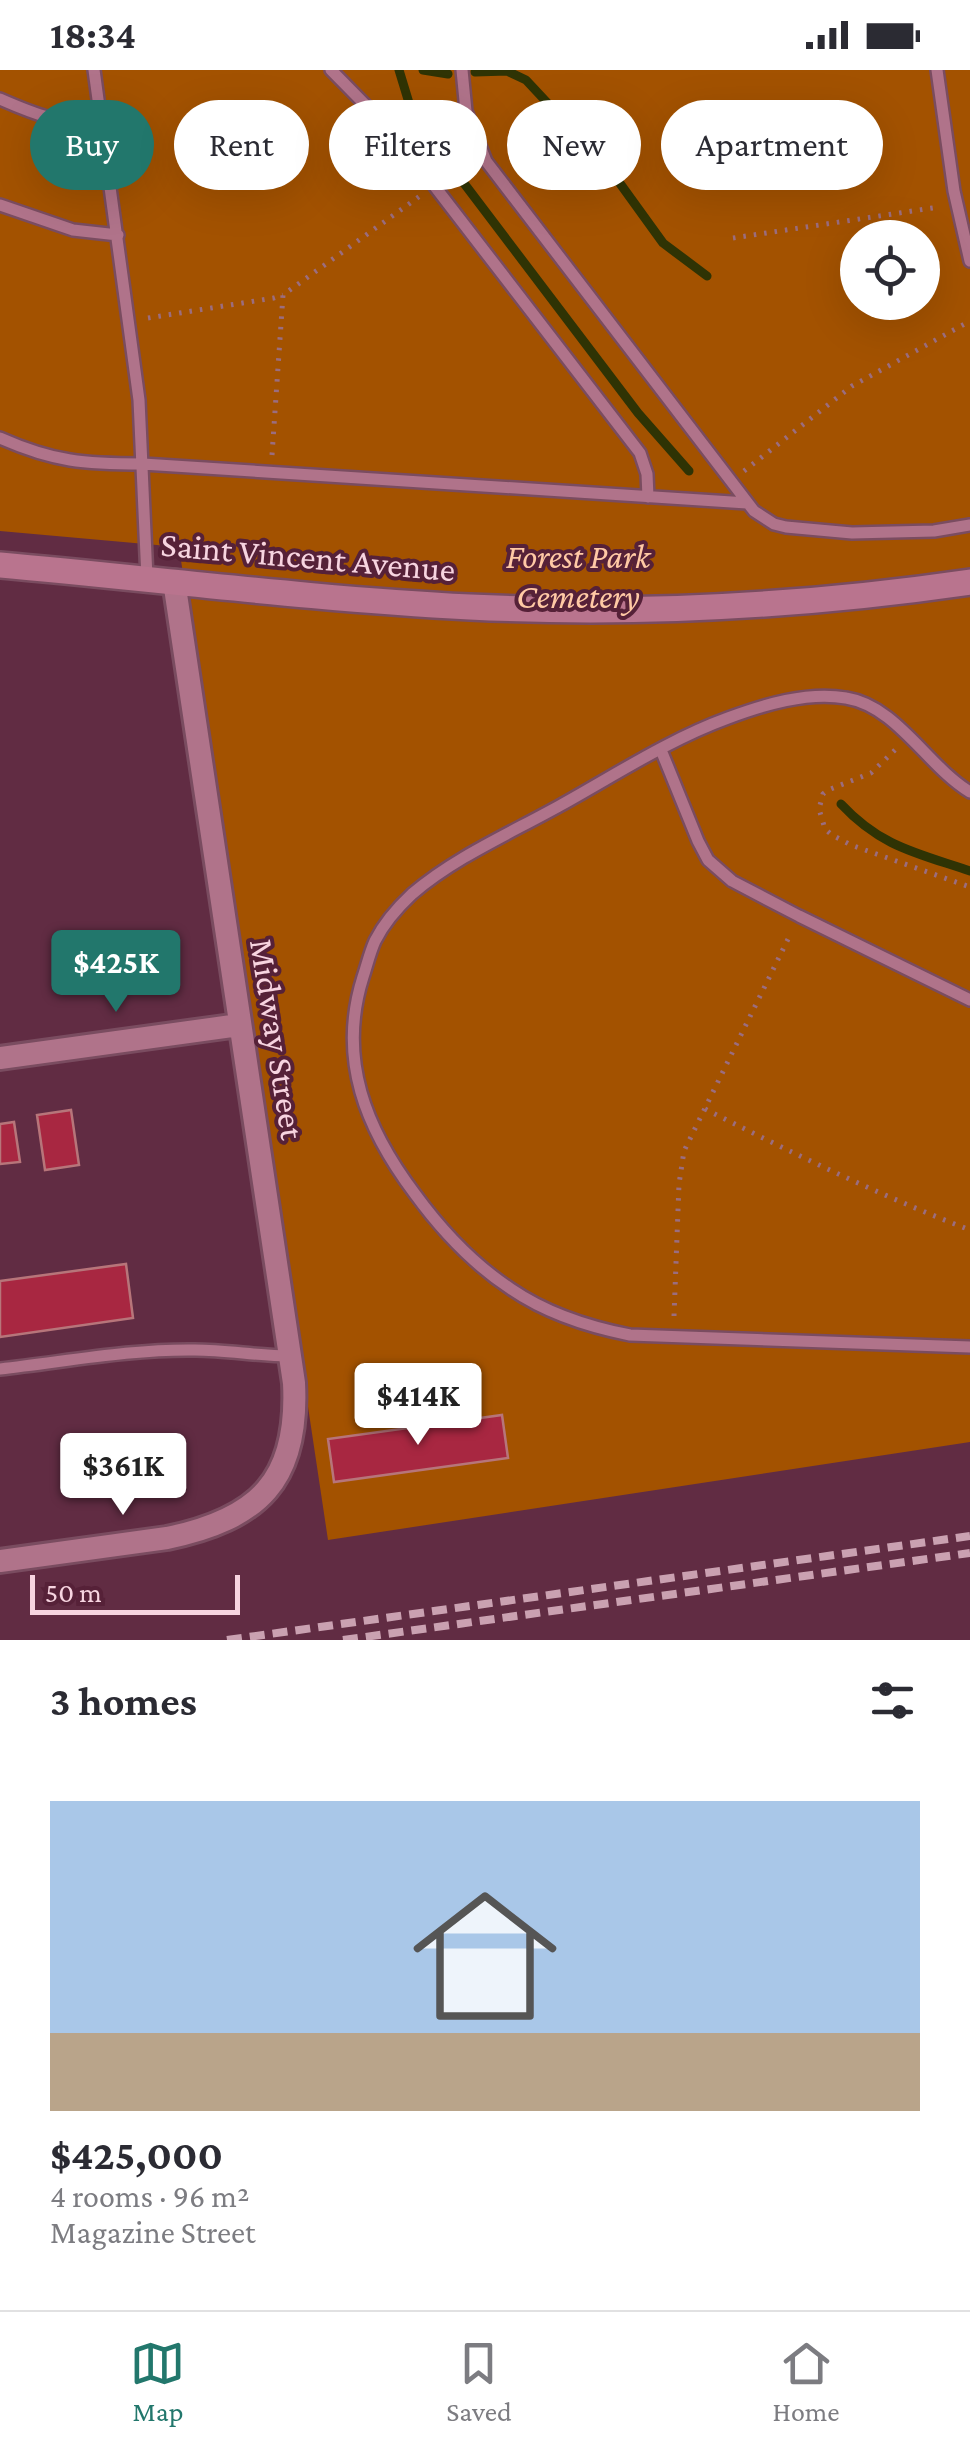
<!DOCTYPE html>
<meta charset="utf-8">
<style>
:root{--surface:#fff;--page:#f2f2f3;--text:#2b2b33;--muted:#7c7c81;--line:#e1e1e2;--accent:#22776c}
body{margin:0;font-family:"Crimson Pro",serif;background:var(--page);color:var(--text);height:100vh;display:flex;flex-direction:column;font-size:38px;white-space:nowrap}
*{box-sizing:border-box;margin:0}
p{font-size:32px;color:var(--muted)}
.icon{flex:none;width:55px;height:55px;fill:none;stroke:currentColor;stroke-width:2;stroke-linecap:round;stroke-linejoin:round}
.map{position:relative;height:1570px;overflow:hidden}
.details{display:flex;flex-direction:column;background:var(--surface);flex:1}
.details>*{flex:none}
.banner{position:absolute;left:30px;top:30px;width:910px;height:90px;display:flex;gap:20px}
.buttons{position:absolute;left:840px;top:150px;display:grid;gap:20px}
.buttons a{display:grid;place-items:center;width:100px;height:100px;border-radius:50%;background:var(--surface);box-shadow:0 10px 40px #0002;font-size:50px}
.scale{position:absolute;left:30px;bottom:25px;width:210px;box-sizing:border-box;padding-left:10px;border:5px solid #f7d4e0;border-top:0;font-size:28px;line-height:35px;white-space:nowrap;color:#f7d4e0;-webkit-text-stroke:8px #562138;paint-order:stroke}
.price{position:absolute;translate:-50% -85px;padding:0 22px;border-radius:10px;background:#fff;color:#222;font-size:32px;line-height:65px;filter:drop-shadow(0 2px 5px #0008)}
.price::after{content:'';position:absolute;left:50%;top:60px;width:30px;height:22px;margin-left:-15px;background:inherit;clip-path:polygon(0 0,100% 0,50% 100%)}
.price.selected{background:var(--accent);color:#fff}
ul{padding:0;list-style:none}
li{display:grid;align-content:center;gap:20px;height:530px;padding:0 50px}
li+li{border-top:2px solid var(--line)}
li span{display:grid;place-items:center;height:310px;border-radius:0px;color:#555}
li>.icon{margin-inline-start:auto}
span .icon{width:180px;height:180px;fill:#fffc;stroke-width:1}
li b{font-size:42px}
h2{display:flex;justify-content:space-between;align-items:center;height:120px;padding:0 50px;font-size:42px}
.chip{padding:0 35px;border-radius:45px;background:var(--surface);box-shadow:0 10px 40px #0002;font-size:35px;line-height:90px}
.chip.selected{background:var(--accent);color:#fff}
.status{display:flex;justify-content:space-between;align-items:center;height:70px;padding:0 50px;background:var(--surface);direction:ltr}
.status svg{height:28px;fill:currentColor}
.tab-bar{display:flex;justify-content:space-around;align-items:center;height:140px;border-top:2px solid var(--line);background:var(--surface);font-size:28px;color:var(--muted)}
.tab-bar a{display:grid;justify-items:center;gap:5px}
.tab-bar .selected{color:var(--accent)}
.map>svg:first-child{display:block}
</style>
<div class="status"><b>18:34</b><svg viewBox="0 0 49 12"><path d="M0 12V9h3v3zM5 12V6h3v6zM10 12V3h3v9zM15 12V0h3v12zM26 1h20v11H26zM47 4h2v5h-2z"/></svg></div>
<div class="map">
<svg width="970" height="1570" viewBox="0 0 970 1570">
<rect width="100%" height="100%" fill="#612c43"/>
<path fill="#a35200" fill-rule="evenodd" d="M0,0H970V1372L328,1470L179,477L0,461ZM858,168H922V232H858Z"/>
<g fill="none" stroke-linecap="round" stroke-linejoin="round">
<path stroke="#2f3304" stroke-width="9" d="M399,0L413,46L638,343L689,401
M423,0L448,4
M475,2L507,1L526,10L611,101L663,173L707,206
M841,734C881,777 917,783 970,801"/>
</g>
<path fill="#a82741" stroke="#b7757a" stroke-width="2.5" d="M71,1040L79,1095L45,1100L37,1045Z
M14,1052L20,1092L0,1094V1054Z
M126,1194L133,1248L0,1267V1211Z
M502,1345L508,1388L334,1412L328,1369Z"/>
<g fill="none" stroke-linecap="round" stroke-linejoin="round">
<defs>
<path id="lane" d="M94,0L139,330L147,508
M331,0L396,66L640,383L647,404L648,427
M462,0L466,41L486,91L754,441L774,454L786,457L852,463L934,461L970,455
M937,0L954,121L970,191
M0,29C34,44 65,56 102,53
M0,135L73,160L118,165
M0,368C54,392 85,394 143,394L747,433
M661,680L698,771L708,790L732,811L799,846L970,930
M970,722C927,696 897,636 846,628C808,621 763,635 728,648C670,669 615,705 561,735C511,763 455,787 412,824C397,838 384,853 375,871C370,882 367,895 363,907C337,989 366,1059 415,1124C442,1161 473,1194 511,1219C546,1243 589,1257 630,1265L970,1277
M0,1299C64,1292 130,1279 195,1280C227,1280 258,1286 289,1286"/>
<path id="street" d="M0,988L239,955
M0,1491L167,1468C259,1449 299,1410 294,1313L174,511"/>
<path id="secondary" d="M0,495C156,509 313,529 470,537C636,545 805,536 970,512"/>
</defs>
<use href="#lane" stroke="#7a4c60" stroke-width="16"/>
<use href="#street" stroke="#7a4c60" stroke-width="28"/>
<use href="#secondary" stroke="#7a4c60" stroke-width="30"/>
<path stroke="#9b6d7f" stroke-width="5" stroke-dasharray="2.5 8" stroke-linecap="butt" d="M733,168L939,137
M148,248L274,228L283,225
M272,385L283,225L420,126
M744,401L852,316L970,251
M895,680L871,703L828,720L823,724L819,739L825,759L832,765L851,775L970,817
M705,1039C792,1083 879,1125 970,1160
M674,1246L679,1114L684,1081L791,863"/>
<use href="#lane" stroke="#b0738a" stroke-width="11"/>
<use href="#street" stroke="#b0738a" stroke-width="22"/>
<use href="#secondary" stroke="#b9748e" stroke-width="25"/>
<path stroke="#caa1b1" stroke-width="8" stroke-dasharray="15 8" stroke-linecap="butt" d="M227,1570L970,1466
M343,1570L970,1483"/>
</g>
<g text-anchor="middle" dominant-baseline="central" stroke-width="8" stroke-linejoin="round" paint-order="stroke">
<g font-size="35" font-style="italic" fill="#ffc9a5" stroke="#562138">
<text x="578" y="486">Forest Park<tspan x="578" dy="40">Cemetery</tspan></text>
</g>
<g font-size="35" fill="#f7d4e0" stroke="#562138">
<text transform="translate(308 487) rotate(5)">Saint Vincent Avenue</text>
<text transform="translate(277 969) rotate(81)">Midway Street</text>
</g>
</g>
</svg>
<div class="buttons">
<a><svg class="icon" aria-label="locate" viewBox="0 0 24 24"><circle cx="12" cy="12" r="6"/><path d="M12 2v4M12 18v4M2 12h4M18 12h4"/></svg></a>
</div>
<div class="scale">50 m</div>
<b class="price selected" style="left:116px;top:945px">$425K</b>
<b class="price" style="left:418px;top:1378px">$414K</b>
<b class="price" style="left:123px;top:1448px">$361K</b>
<div class="banner">
<a class="chip selected">Buy</a>
<a class="chip">Rent</a>
<a class="chip">Filters</a>
<a class="chip">New</a>
<a class="chip">Apartment</a>
</div>
</div>
<section class="details">
<h2>3 homes<svg class="icon" aria-label="filters" viewBox="0 0 24 24"><path d="M4 7h16M4 17h16"/><circle cx="9" cy="7" r="2"/><circle cx="15" cy="17" r="2"/></svg></h2>
<ul>
<li><span style="background:linear-gradient(#a9c7e8 75%,#b9a48a 0)"><svg class="icon" aria-label="home" viewBox="0 0 24 24"><path d="M3 11l9-7 9 7M6 9v11h12V9"/></svg></span><div><b>$425,000</b><p>4 rooms · 96 m²</p><p>Magazine Street</p></div></li>
</ul>
</section>
<nav class="tab-bar">
<a class="selected"><svg class="icon" aria-label="map" viewBox="0 0 24 24"><path d="M3 6l6-2 6 2 6-2v14l-6 2-6-2-6 2zM9 4v14M15 6v14"/></svg>Map</a>
<a><svg class="icon" aria-label="saved" viewBox="0 0 24 24"><path d="M7 4h10v16l-5-4-5 4z"/></svg>Saved</a>
<a><svg class="icon" aria-label="home" viewBox="0 0 24 24"><path d="M3 11l9-7 9 7M6 9v11h12V9"/></svg>Home</a>
</nav>
